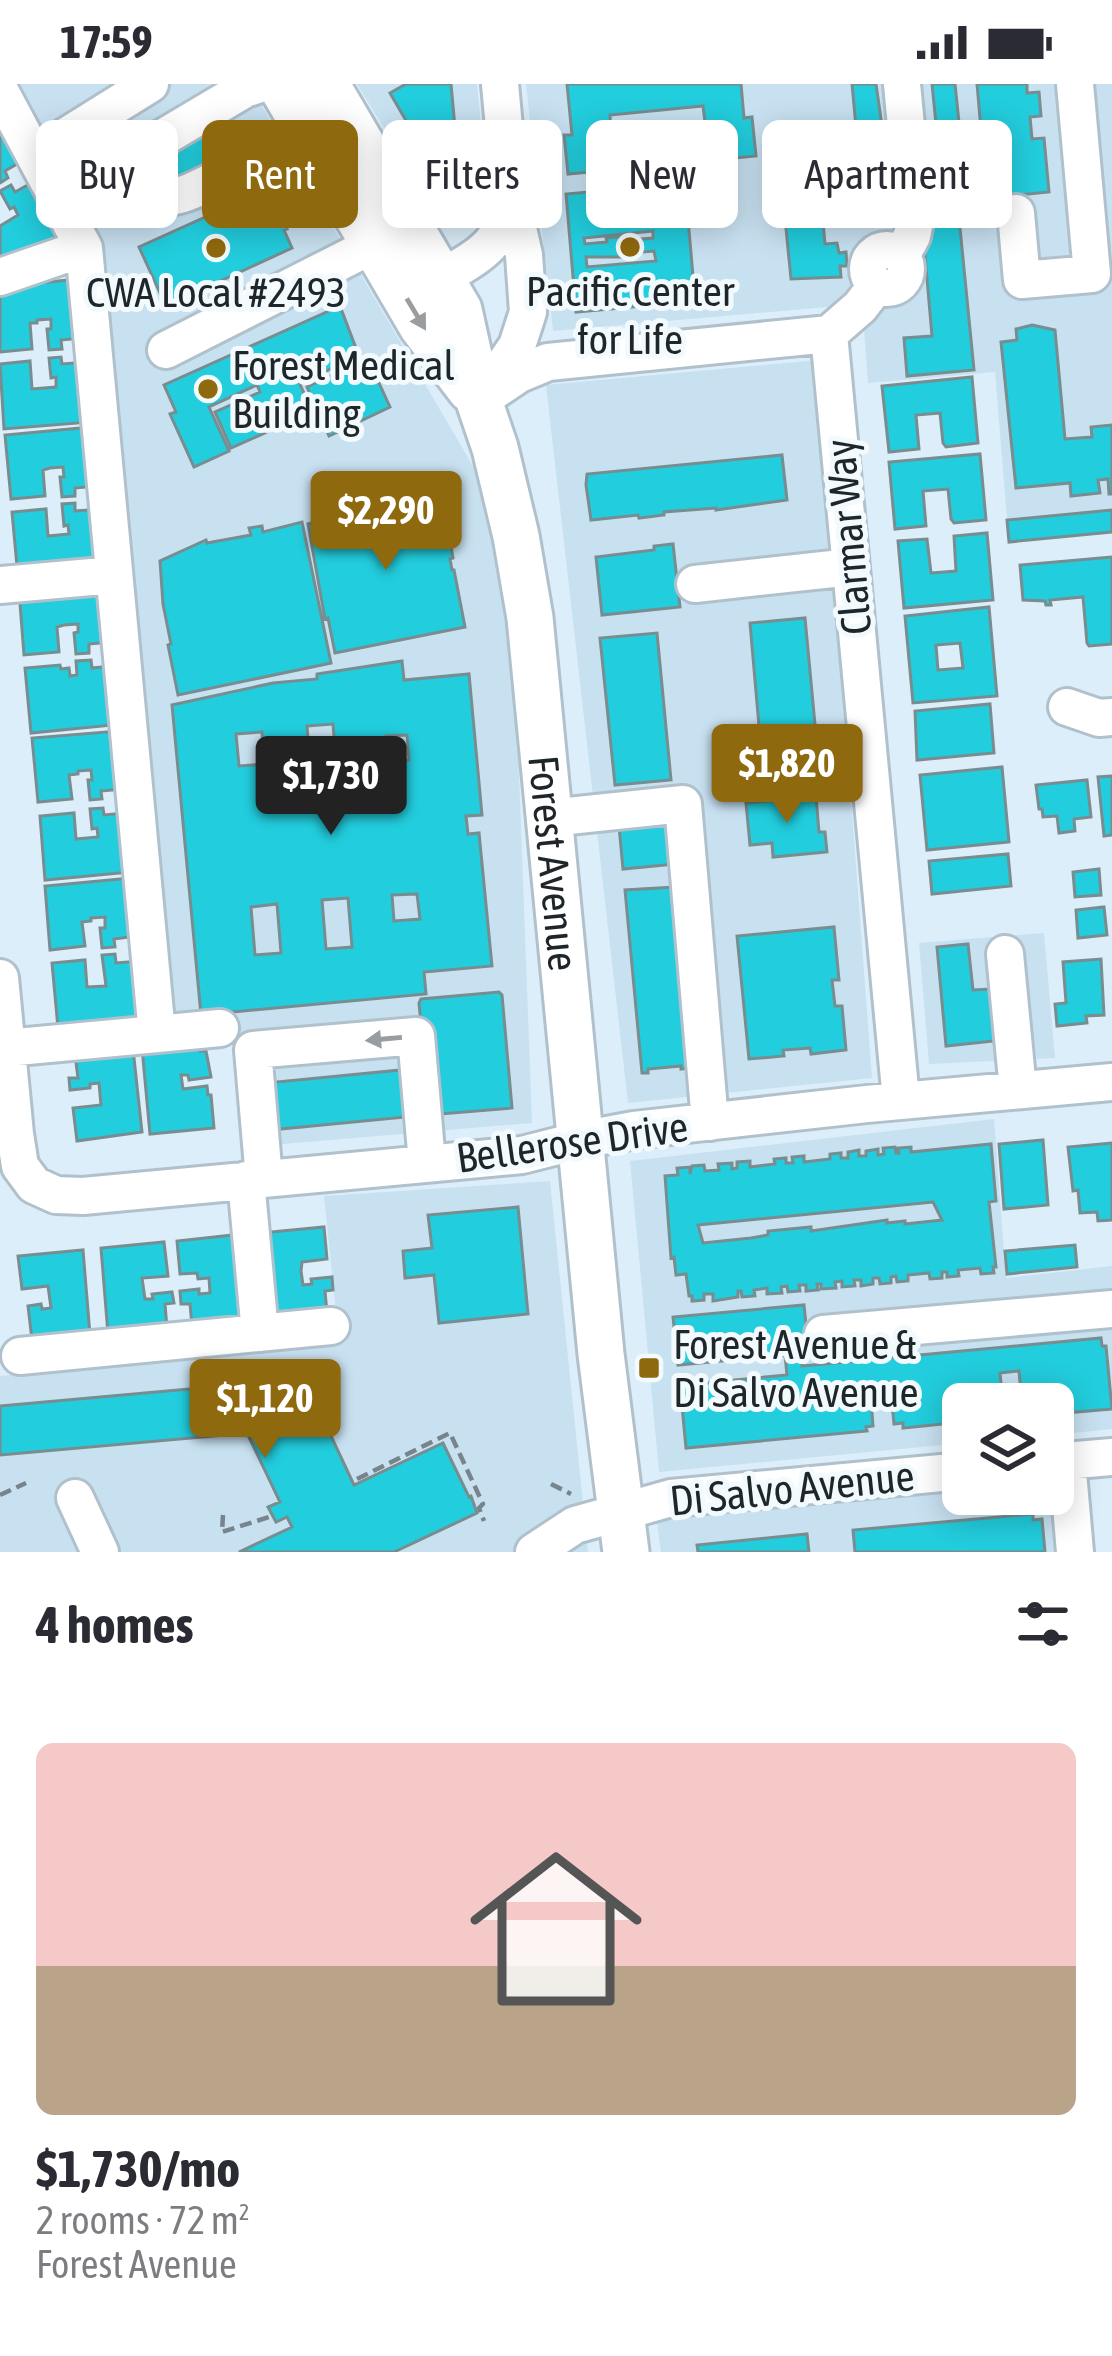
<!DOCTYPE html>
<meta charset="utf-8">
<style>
:root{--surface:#fff;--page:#f7f7f7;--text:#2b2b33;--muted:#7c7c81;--line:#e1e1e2;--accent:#8f690e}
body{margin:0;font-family:"Asap Condensed",sans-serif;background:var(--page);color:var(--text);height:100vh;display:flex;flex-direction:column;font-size:45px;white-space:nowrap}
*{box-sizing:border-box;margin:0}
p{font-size:39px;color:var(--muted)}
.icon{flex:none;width:66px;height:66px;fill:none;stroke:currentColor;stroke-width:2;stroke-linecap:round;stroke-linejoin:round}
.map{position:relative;height:1468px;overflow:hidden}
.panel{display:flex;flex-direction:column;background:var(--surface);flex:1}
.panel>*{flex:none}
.guide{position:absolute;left:36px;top:36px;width:1041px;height:108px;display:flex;gap:24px}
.tools{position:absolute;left:942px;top:1299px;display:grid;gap:24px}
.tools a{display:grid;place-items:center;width:132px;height:132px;border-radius:18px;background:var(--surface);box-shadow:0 6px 30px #0003;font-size:60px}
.price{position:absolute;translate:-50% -102px;padding:0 27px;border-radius:12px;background:var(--accent);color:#fff;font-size:39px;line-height:78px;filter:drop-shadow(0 3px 6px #0008)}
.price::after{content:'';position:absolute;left:50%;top:72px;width:36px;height:27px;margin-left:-18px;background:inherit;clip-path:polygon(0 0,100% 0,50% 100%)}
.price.on{background:#222;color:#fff}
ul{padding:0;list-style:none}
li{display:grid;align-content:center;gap:24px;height:636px;padding:0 36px}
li+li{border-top:3px solid var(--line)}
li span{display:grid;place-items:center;height:372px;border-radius:18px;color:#555}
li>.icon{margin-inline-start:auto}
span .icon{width:216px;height:216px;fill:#fffc;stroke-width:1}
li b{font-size:51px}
h2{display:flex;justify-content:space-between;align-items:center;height:144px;padding:0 36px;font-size:51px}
.tag{padding:0 42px;border-radius:18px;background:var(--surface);box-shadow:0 6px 30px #0003;font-size:42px;line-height:108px}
.tag.on{background:var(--accent);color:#fff}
.status{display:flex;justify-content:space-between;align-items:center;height:84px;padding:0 60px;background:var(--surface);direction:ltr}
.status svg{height:33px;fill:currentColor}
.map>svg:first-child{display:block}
</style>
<div class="status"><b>17:59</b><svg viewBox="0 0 49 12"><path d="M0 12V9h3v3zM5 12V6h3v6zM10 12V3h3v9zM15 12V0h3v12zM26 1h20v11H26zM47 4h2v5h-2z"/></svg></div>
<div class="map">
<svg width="1112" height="1468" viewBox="0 0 1112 1468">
<rect width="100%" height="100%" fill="#dceefa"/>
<path fill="#c8e1f1" d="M11,0H249L510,445L532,1039L247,1063L233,932L169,935L100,162Z
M357,0H477L489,123L445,145Z
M526,0H1112V449L1009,459L995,288L868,299L862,220L553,247Z
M818,276L872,994L628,1019L546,301Z
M1044,849L1055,974L929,980L919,859Z
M994,1035L1006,1194L1112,1182V1345L1053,1351V1320H963V1359L659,1388L630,1077Z
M550,1097L588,1468H0V1292L339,1257L324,1112Z
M963,1408V1410H1053L1078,1468H661L656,1432Z"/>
<path fill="#22cddd" stroke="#788d90" stroke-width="3" fill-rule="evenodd" d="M406,0H451L460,98H444L435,85L431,84V79L424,66L419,65L420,59L412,46L407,45L408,40L390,9Z
M567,0H741L744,34L752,33L756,72L568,90L564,51H572ZM703,22L705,38L611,47L610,31Z
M852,0H876L885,63L858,65Z
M932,0H955L961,58L938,60Z
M977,0H1027V9L1039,8L1041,32L1030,33L1032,55L1044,54L1049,108L987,114Z
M0,32L24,76L5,87L8,94L0,99Z
M227,35L241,61L185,95L175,96L155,67Z
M952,63L974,286L907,292L904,254L932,252L917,80L926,65Z
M901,93L904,131L823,138L825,160L837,159L839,169L846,168L847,182H840L841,193L791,195L782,104Z
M35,97L64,149L0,184V142L18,131L14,123L10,125L0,107L11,101L15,108Z
M687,99L688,113H686L694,203H696L698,217L576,228L566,110ZM653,147V154L629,156V152L606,154L607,158L585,160L584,154ZM654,167L656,177L587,183L586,173H630V169Z
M265,106L287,145L284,146L292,164L166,222L139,163Z
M78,195L83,254L61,256L62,265L49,266L47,245H51V235L37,236V239H30L32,265L0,268V203Z
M340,222L359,272L324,288L318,274L293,285L314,331L278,347L276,344L231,364L215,328L260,308L257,301L209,323L229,367L194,383L170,330L176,328L164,301Z
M1032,241L1055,246L1065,355L1092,353L1091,343L1112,341V410H1109L1108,395L1098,396L1100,409L1071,412L1070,399L1016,404L1001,258L1017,256L1016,245Z
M61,273L62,280L86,278L91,338L4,345L0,280L30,277L32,305L56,303V293L51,294L49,274Z
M368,275L390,323L329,352L307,303Z
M972,293L978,359L946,363L943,359L940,329L916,331L919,365L889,368L882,302Z
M92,343L97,402L75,404V412L62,413L60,393H64L63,383L50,384L43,386L45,412L11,415L5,351Z
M980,370L986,436L954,439L951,435L948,405L923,407L926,442L895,445L889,378Z
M782,371L787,416L716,426V424L664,428V431L639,434L638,431L591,436L586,401L587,390Z
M436,407L447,464L451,463L453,474L450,475L452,486H454L465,543L335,569L328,534L325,535L308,440L334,434L332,428Z
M75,419V427L100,425L105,485L18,493L12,428L46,425L48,452L69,450L68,441L64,442L62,420Z
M1112,426V448L1009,458L1007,436Z
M302,438L331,579L178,611L168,561L171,560L163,520L160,477L206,456L207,459L251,451L249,444L262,442L263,448Z
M987,449L993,516L904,524L898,457L927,455L931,489L956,487L954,452Z
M673,460L680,523L602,531L596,473L654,466V462Z
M1112,473V560L1089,562L1087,559L1083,513L1050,516L1051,521H1046L1045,517L1023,516L1020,481Z
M105,499L111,558L89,560V569L76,570L74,549L78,548V540L64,541L57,543L59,568L24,571L19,507Z
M989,523L997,612L913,619L905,532ZM960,559L963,584L938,586L936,561Z
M805,534L819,683L763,688L750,539Z
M657,549L671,696L615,701L600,554Z
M91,576L92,584L112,582L113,641L31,649L25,584L60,581L61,585L69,584L70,592L77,591L76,577Z
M402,577L404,596L469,590L482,731L466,732L468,750L479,749L492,882L424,888L426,910L201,931L172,621L273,599L317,595V590ZM333,640L337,690L311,692L307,642ZM262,648L264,680L239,682L236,650ZM407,651L409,676L389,679L386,652ZM417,810L420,835L394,837L392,811ZM348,814L352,863L326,865L322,816ZM277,820L281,869L255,871L251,823Z
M990,620L994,669L917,676L915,627Z
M118,647L124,705L101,707L102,715L90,716L88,696H92L91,686L78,687V690L69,691L72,715L38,718L32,654Z
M1002,683L1009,758L927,766L920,691Z
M1112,692V751L1104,752L1098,693Z
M1087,696L1091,733L1074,735L1075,747L1059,749L1057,732L1043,733L1042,725H1039L1036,701Z
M816,712L819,748H825L827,768L773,773L772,759L750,761L746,719Z
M103,724L104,731L126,729L131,788L45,796L40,732L74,729L76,755L98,753L97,744L92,745L90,725Z
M629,733L672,739L676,780L623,785L619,742L630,744Z
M1008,770L1011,802L932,810L929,777Z
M1099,785L1101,811L1075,813L1073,788Z
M132,794L137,852L114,855L115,863L102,864L100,844H105V833L91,834V837L82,838L85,862L50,866L45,802Z
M674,803L691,984L681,985V982L648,985V989H642L625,806Z
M1104,823L1107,851L1078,854L1076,826Z
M834,843L839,896H832L835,922H842L846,966L811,970L810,964L783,966L784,972L749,975L737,852Z
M968,860L973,906L989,905L994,957L946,962L937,863Z
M115,870L116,879L139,877L144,935L58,944L52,879L85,876L87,903L106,902L102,871Z
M1101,875L1104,931L1086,932L1087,939L1057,942L1055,920L1066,919L1063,878Z
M499,908L502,911L512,1024L429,1031L419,919L421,915Z
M200,958V967H206L211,993L189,996L188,991H181L183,1005L207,1002L208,1011H211L214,1044L150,1050L142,964Z
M133,965L142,1048L77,1057L73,1024L101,1021L99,999L90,1000V1004L70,1006L69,994H78L75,971Z
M411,985L416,1032L270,1046L266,999Z
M1043,1056L1048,1121L1004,1125L999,1060Z
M1112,1059V1136L1098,1137L1097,1128L1080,1129L1078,1106L1073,1107L1068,1063Z
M991,1060L996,1117L989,1118L996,1183H993L994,1189L981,1190L980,1184L958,1186L959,1192L947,1193V1188H942V1194L930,1195L929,1189L908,1191V1197L897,1198L896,1192L891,1193V1199L880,1200L879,1194H873V1200L861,1202V1196H854L855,1202L842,1203V1197L835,1198L836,1204L821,1205V1200H817L818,1206L806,1207V1201H799L800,1207L788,1208L787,1202L781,1203L782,1209L767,1210V1204L754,1206L755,1212L742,1213L741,1207H738V1213L713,1217V1210H704V1216L692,1217V1212H689L686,1190L676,1191L674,1173L671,1174L665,1092L678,1091L677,1084L690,1083V1090L692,1082L704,1081L705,1087L719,1086L718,1080L732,1079V1085L737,1084V1078L750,1077V1083L775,1080L774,1075L786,1074V1079H793L792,1073L804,1072V1078L830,1075V1070L841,1069V1074H848V1068L859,1066V1072H866V1067L878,1065V1071L884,1070L883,1064L895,1063L896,1069H899L898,1064L911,1063V1068ZM933,1118L942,1136L905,1140V1137L887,1139V1136L811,1147V1143L768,1147V1151L751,1154L703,1159L698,1141Z
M518,1123L528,1230L439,1239L434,1191L405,1194L403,1167L432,1164L428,1131Z
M324,1143L327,1175L302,1178L301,1187L303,1201L312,1200L311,1195L332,1193L333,1206L325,1207L327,1229L269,1235L260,1149Z
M242,1150L251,1237L192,1242L190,1220H181L180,1207L199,1205V1210L210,1209L209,1194L198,1195L197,1189L180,1190L177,1157Z
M164,1158L168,1192L142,1194L145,1215H153L152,1210L172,1208L174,1219L165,1220L167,1244L108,1250L101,1164Z
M1075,1161L1077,1183L1007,1190L1005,1167Z
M83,1166L90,1251L32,1256L28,1222L41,1220L42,1225L51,1224L48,1202L22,1205L18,1172Z
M804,1221L808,1260L803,1261L802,1282L1101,1254L1102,1262H1106L1112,1325L1053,1330V1320H1022L1019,1287L1000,1289L1003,1320H963V1338L903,1344V1339L894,1340L890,1299L870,1301L873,1342L866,1343L867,1347L686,1364L680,1301L787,1291L785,1271L678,1281L673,1233Z
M277,1297L284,1314L308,1303L354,1401L443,1359L469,1413L471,1412L477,1429L394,1468H239L292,1443L287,1433L276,1438L268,1423L280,1418L247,1349L0,1371V1322Z
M1033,1430V1436L1042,1435L1045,1468H855L853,1446Z
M807,1450L809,1468H698L697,1461Z"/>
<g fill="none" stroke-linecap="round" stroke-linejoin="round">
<defs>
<path id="minor" d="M260,0L245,5L154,59C146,71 146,82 153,94C157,102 163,111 173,112C193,113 283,57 308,45
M0,7L84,164L157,950L220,944
M65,53L150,0
M1016,129L1022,196L1092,190L1075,0
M868 185a19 19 0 1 1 38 0a19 19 0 1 1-38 0Z
M901,172L912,152L915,137L902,0
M0,193L84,164
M440,195C478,172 506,160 509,112
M829,250L860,223L877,201
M166,266L375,160
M488,304L517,262L528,228L524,171L510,109L500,0
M479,317L519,290L548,278L829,250L901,1016
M695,500L851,483
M0,501L114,491
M1067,623L1099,634L1112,633
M549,734L683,720L710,1038
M1005,870L1018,1006
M0,894L15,1050L20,1082L34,1101L56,1111L83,1112L522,1071L581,1056L634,1046L867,1020L1112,998
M6,964L157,950
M264,1095L253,966L416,952L427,1079
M246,1096L260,1249
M823,1250L1112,1225
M20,1272L331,1242
M1067,1377L1075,1468
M1053,1378L1112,1373
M75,1414L100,1468
M534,1468L575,1441L671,1414L963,1387"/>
<g id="major">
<path d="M280,0L422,242L470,305"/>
<path id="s1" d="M326,0L459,226L479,317L495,364L516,452L530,534L601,1270L626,1468"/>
</g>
</defs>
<use href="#minor" stroke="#b0c1cc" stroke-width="42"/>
<use href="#major" stroke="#b0c1cc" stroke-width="51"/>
<path stroke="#77848b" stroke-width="4.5" stroke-dasharray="12 6" stroke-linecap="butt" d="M357,1395L450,1349L483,1420L479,1424L484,1437
M551,1400L571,1410
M0,1411L26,1399
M223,1431L222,1448L272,1432"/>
<use href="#minor" stroke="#fff" stroke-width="36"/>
<use href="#major" stroke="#fff" stroke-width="45"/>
</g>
<defs><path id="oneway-solid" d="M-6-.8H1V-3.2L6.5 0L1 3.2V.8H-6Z" transform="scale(3)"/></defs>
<g fill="#9a9d9f">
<use href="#oneway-solid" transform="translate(416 230) rotate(59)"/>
<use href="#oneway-solid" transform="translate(384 955) rotate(175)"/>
</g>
<g fill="#8f690e" stroke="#f2fafe" stroke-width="4.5">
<circle cx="630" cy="163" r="12"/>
<circle cx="216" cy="164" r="12"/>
<circle cx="208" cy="305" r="12"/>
<rect x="637" y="1272" width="24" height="24" rx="6"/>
</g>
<g text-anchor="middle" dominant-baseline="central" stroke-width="10" stroke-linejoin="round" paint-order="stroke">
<g font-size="42" fill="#1f262a" stroke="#f2fafe">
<text x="630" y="207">Pacific Center<tspan x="630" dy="48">for Life</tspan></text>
<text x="216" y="208">CWA Local #2493</text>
<text x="232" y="281" text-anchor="start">Forest Medical<tspan x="232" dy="48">Building</tspan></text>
<text x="673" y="1260" text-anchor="start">Forest Avenue &amp;<tspan x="673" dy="48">Di Salvo Avenue</tspan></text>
</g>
<g font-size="42" fill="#1f262a" stroke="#f2fafe">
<text transform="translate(848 453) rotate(-95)">Clarmar Way</text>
<text stroke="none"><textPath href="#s1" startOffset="825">Forest Avenue</textPath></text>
<text transform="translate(572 1058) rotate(-8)">Bellerose Drive</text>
<text transform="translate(792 1404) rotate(-6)">Di Salvo Avenue</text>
</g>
</g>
</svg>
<div class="tools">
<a><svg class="icon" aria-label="layers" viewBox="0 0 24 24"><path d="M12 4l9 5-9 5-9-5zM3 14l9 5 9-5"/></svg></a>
</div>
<b class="price" style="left:386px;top:489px">$2,290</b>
<b class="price" style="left:787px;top:742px">$1,820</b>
<b class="price on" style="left:331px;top:754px">$1,730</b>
<b class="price" style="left:265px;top:1377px">$1,120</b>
<div class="guide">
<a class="tag">Buy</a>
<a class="tag on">Rent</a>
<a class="tag">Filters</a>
<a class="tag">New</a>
<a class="tag">Apartment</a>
</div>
</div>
<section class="panel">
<h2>4 homes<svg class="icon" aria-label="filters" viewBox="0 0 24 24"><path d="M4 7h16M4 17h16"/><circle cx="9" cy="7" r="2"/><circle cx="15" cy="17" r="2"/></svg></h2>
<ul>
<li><span style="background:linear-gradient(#f6c9c9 60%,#b9a48a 0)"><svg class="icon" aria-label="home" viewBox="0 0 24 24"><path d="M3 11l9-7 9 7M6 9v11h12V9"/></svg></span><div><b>$1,730/mo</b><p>2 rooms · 72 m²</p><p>Forest Avenue</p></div></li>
</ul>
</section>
